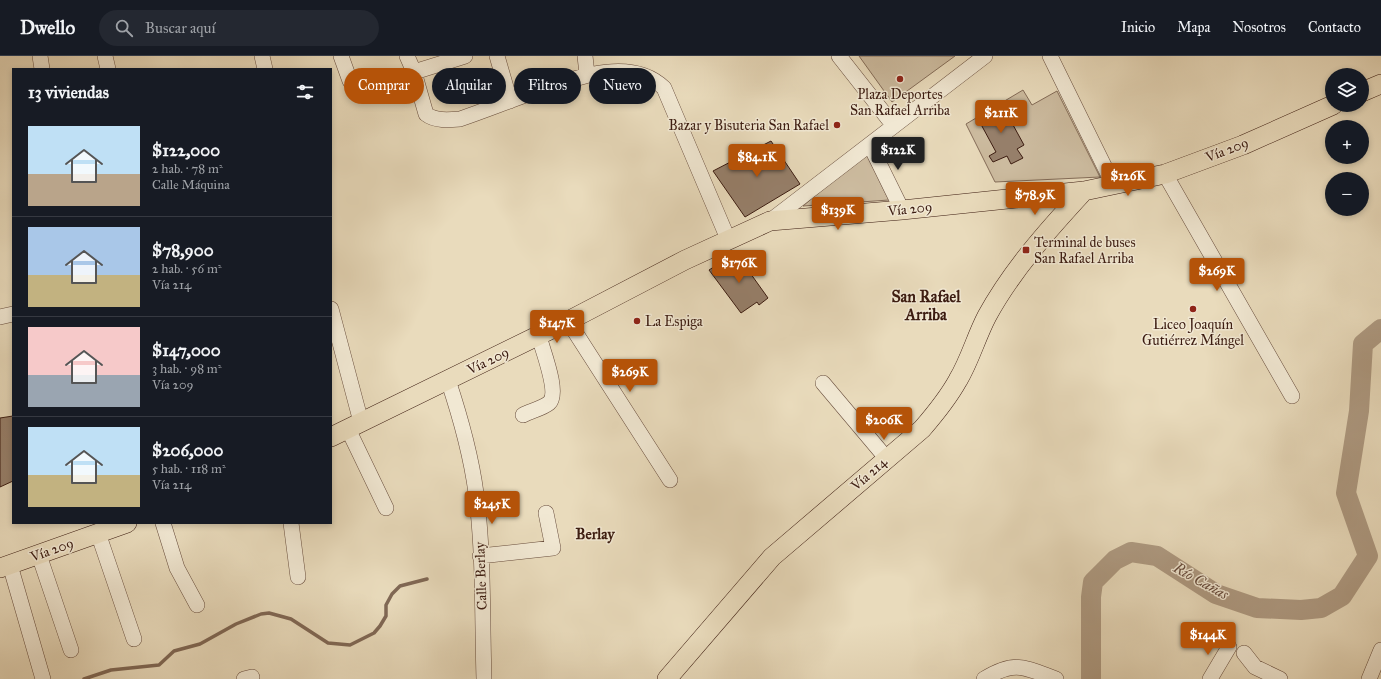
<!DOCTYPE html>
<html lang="es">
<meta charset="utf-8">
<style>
:root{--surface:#171b24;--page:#242831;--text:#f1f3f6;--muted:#9ea1a6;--line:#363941;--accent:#b45309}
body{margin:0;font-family:"IM FELL Great Primer",serif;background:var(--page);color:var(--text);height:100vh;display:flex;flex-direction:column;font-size:15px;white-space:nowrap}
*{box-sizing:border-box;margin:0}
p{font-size:13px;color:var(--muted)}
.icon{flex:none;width:22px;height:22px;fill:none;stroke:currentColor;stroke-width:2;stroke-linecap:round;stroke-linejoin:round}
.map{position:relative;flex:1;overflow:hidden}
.drawer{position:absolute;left:12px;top:12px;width:320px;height:456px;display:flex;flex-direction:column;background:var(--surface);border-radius:0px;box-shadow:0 2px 6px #0003}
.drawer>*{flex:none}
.guide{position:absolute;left:344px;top:12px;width:380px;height:36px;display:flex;gap:8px}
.tools{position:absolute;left:1325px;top:12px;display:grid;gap:8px}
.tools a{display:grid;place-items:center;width:44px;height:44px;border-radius:50%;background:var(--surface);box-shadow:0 2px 6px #0003;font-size:20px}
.price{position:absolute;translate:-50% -34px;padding:0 9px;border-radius:4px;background:var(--accent);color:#fff;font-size:13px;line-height:26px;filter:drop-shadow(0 1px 2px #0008)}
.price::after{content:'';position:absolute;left:50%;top:24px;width:12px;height:9px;margin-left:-6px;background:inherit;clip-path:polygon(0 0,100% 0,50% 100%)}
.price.active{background:#222;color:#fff}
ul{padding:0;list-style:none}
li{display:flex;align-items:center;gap:12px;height:100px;padding:0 16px}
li+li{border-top:1px solid var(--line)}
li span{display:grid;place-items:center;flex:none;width:112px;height:80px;border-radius:0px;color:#555}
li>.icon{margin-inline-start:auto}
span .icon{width:48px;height:48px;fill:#fffc;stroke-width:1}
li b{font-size:17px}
h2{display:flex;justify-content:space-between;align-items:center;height:48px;padding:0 16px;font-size:17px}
.tag{padding:0 14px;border-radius:18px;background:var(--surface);box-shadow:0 2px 6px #0003;font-size:14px;line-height:36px}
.tag.active{background:var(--accent);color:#fff}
header{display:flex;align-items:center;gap:24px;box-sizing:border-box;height:56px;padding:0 20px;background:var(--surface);border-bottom:1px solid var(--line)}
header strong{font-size:19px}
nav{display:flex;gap:22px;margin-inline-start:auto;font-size:14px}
.search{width:280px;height:36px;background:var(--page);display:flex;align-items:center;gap:10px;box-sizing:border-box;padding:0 14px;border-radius:22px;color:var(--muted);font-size:15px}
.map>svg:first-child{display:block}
</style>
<header>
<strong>Dwello</strong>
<div class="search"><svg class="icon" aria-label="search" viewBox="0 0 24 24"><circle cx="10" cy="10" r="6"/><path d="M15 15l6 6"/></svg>Buscar aquí</div>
<nav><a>Inicio</a><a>Mapa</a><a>Nosotros</a><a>Contacto</a></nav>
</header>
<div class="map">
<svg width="1381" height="623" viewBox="0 0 1381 623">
<rect width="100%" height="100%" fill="#e9dbbc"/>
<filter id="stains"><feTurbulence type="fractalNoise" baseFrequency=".005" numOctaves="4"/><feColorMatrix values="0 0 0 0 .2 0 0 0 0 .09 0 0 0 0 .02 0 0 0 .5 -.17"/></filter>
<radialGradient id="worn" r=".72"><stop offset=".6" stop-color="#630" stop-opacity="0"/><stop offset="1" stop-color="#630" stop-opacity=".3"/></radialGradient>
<path fill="#ccbb9f" stroke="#846c58" d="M859,0H955L892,46Z
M1023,34L1032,49L1057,35L1100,121L995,126L966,68Z
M866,97L889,144L803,150Z"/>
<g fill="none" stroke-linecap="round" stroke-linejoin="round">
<path stroke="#806855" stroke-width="3.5" d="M84,623L111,614L159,609L174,595L200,588L236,568L261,558L269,557L291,563L328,587L350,589L374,577L380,570L386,560V549L392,538L400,530L427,523"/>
<path stroke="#ae9a82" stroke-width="20" d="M1368,500L1346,437L1359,355L1363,288L1381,273
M1091,623V541L1093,526L1115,504L1131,496L1157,500L1216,538L1257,552L1301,554L1321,552L1342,540L1368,500"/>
</g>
<path fill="#967f6a" stroke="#3c1c11" d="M1001,47L1024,89L1017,93L1023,102L1011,108L1007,100L993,106L989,100L996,96L977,61Z
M771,85L800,128L745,161L713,115Z
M738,200L768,242L759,249L757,246L741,257L709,214L717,209L720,212Z
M13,360V425L0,431V362Z"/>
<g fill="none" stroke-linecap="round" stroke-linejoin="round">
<defs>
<path id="minor" d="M40,0L42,13
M105,0L108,13
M262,0L265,13
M341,0L350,25
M407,0L414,16L426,58C435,65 448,64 460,63C486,54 511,44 537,35C575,22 631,0 664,32L728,183
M497,0L510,45
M585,0L587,18
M839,0L894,70
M1050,0L1113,128
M414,16L465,0
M870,89L902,154
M1165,118L1292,340
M770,165L985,0
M331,253L361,366
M0,261L13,258
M568,265L670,424
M448,324C460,360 471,399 476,437C484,498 482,561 484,623
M823,327L887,403
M523,359C531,355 543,352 549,347C560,337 542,293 539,280
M348,373L386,452
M163,467L177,512L197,549
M291,467L298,521
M98,477L134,583
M39,499L71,594
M480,500L553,492L546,457
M10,509L43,623
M1244,597L1255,611L1280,623
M244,623L252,621
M984,623C1015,604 1024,611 1056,623
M1210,623L1229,591
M1369,623L1381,594"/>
<path id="major" d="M1362,36L1381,28
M331,381L568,265L685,204L770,165L902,154L1084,135L1165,118L1243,89L1333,49
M0,512L127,467
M667,623L772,501L922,373C935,358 948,342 958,324C970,304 976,281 987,260C1012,214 1049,173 1084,135"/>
</defs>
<use href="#minor" stroke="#674c3c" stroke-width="16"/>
<use href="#major" stroke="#3c1c11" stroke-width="20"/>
<use href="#minor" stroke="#f1e8d3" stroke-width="15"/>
<use href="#major" stroke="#e9dbbc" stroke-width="19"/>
</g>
<g fill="#8f2418" stroke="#f1e8d3" stroke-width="1.5">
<circle cx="900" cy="23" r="4"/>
<circle cx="837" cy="69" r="4"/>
<rect x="1022" y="190" width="8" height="8" rx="2"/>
<circle cx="1193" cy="253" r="4"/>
<circle cx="637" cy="265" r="4"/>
</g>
<g text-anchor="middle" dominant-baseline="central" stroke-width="3" stroke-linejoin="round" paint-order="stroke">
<g font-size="14" fill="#3c1c11" stroke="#f1e8d3">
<text x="900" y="38">Plaza Deportes<tspan x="900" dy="16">San Rafael Arriba</tspan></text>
<text x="829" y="69" text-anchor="end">Bazar y Bisuteria San Rafael</text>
<text x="1034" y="186" text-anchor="start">Terminal de buses<tspan x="1034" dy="16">San Rafael Arriba</tspan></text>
<text x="645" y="265" text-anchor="start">La Espiga</text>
<text x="1193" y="268">Liceo Joaquín<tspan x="1193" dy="16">Gutiérrez Mángel</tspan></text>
</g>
<g font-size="14" fill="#3c1c11" stroke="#f1e8d3">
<text transform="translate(1227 94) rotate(-21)">Vía 209</text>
<text transform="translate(910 153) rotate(-6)">Vía 209</text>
<text transform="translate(488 305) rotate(-26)">Vía 209</text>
<text transform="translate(869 418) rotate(-41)">Vía 214</text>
<text transform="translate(52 494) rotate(-20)">Vía 209</text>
<text transform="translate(481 520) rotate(-92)">Calle Berlay</text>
</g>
<g font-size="15" font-weight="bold" fill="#3c1c11" stroke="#f1e8d3">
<text x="595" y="478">Berlay</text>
</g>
<g font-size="15" font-style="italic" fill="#644839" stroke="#f1e8d3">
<text transform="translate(1201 525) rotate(29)">Río Cañas</text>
</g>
<g font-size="16" font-weight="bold" fill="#3c1c11" stroke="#f1e8d3">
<text x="926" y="240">San Rafael<tspan x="926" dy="18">Arriba</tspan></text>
</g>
</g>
<rect width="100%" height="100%" filter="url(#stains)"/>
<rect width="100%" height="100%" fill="url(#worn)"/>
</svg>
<div class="tools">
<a><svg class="icon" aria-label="layers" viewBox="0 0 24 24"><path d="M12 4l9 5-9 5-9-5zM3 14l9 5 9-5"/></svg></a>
<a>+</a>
<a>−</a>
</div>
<b class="price" style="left:1001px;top:78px">$211K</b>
<b class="price active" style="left:898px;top:115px">$122K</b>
<b class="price" style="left:757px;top:122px">$84.1K</b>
<b class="price" style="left:1128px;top:141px">$126K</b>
<b class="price" style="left:1035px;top:160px">$78.9K</b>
<b class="price" style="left:838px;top:175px">$139K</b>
<b class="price" style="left:739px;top:228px">$176K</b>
<b class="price" style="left:1217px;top:236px">$269K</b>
<b class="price" style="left:557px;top:288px">$147K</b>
<b class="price" style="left:630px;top:337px">$269K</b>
<b class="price" style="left:884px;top:385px">$206K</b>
<b class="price" style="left:492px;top:469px">$245K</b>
<b class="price" style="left:1208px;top:600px">$144K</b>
<div class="guide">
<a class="tag active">Comprar</a>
<a class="tag">Alquilar</a>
<a class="tag">Filtros</a>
<a class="tag">Nuevo</a>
</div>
<section class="drawer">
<h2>13 viviendas<svg class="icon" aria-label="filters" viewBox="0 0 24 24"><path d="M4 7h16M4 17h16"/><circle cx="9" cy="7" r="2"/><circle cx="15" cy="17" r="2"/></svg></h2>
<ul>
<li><span style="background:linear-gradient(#bfe0f5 60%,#b9a48a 0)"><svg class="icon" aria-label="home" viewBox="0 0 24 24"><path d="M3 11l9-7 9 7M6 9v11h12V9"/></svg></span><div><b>$122,000</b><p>2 hab. · 78 m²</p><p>Calle Máquina</p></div></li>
<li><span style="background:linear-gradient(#a9c7e8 60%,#c2b280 0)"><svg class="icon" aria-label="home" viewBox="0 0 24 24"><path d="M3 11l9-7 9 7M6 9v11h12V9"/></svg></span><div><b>$78,900</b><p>2 hab. · 56 m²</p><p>Vía 214</p></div></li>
<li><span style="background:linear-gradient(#f6c9c9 60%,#9aa5b1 0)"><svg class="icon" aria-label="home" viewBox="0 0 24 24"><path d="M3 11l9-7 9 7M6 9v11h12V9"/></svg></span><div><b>$147,000</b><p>3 hab. · 98 m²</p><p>Vía 209</p></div></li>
<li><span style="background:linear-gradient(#bfe0f5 60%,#c2b280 0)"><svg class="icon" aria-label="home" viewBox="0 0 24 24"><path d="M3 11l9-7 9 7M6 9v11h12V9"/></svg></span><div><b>$206,000</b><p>5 hab. · 118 m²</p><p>Vía 214</p></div></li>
</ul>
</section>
</div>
